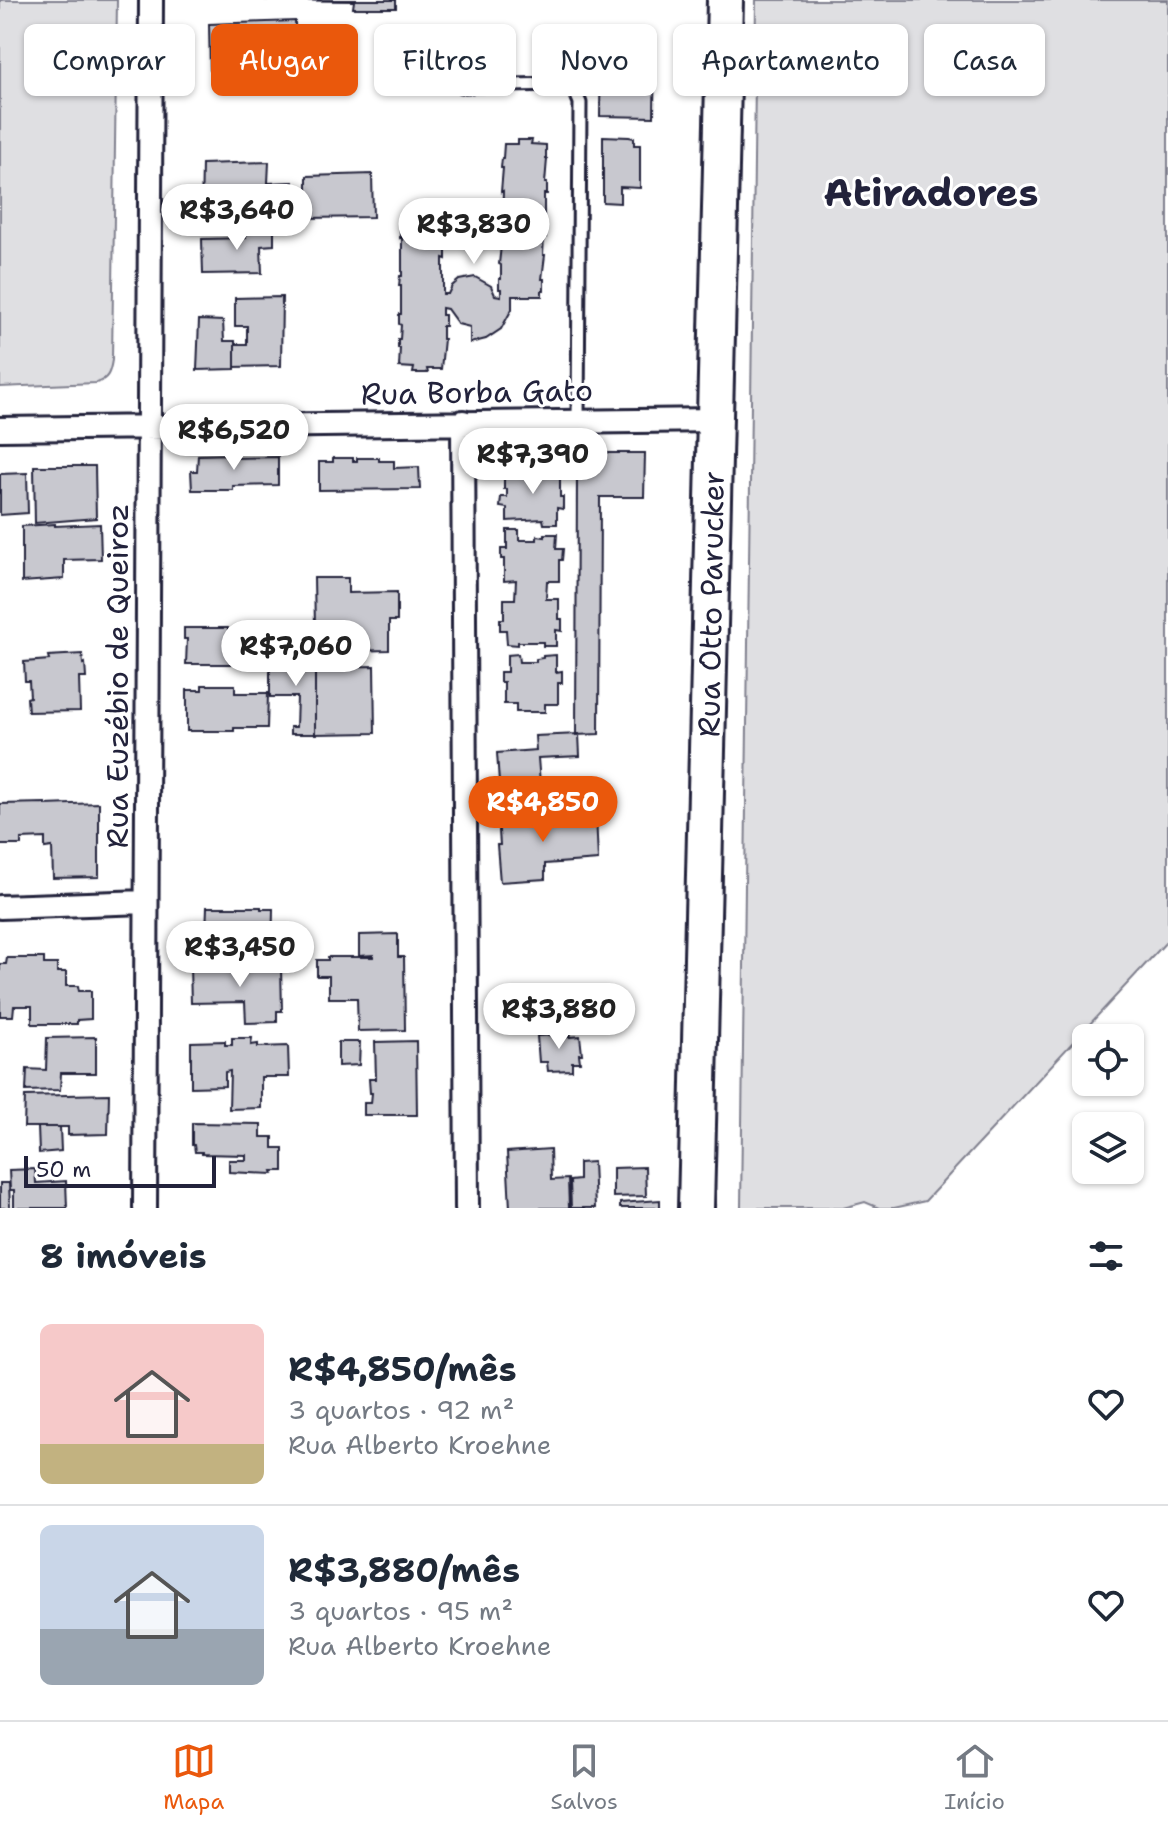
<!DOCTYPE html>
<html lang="pt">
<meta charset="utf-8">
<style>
:root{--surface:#fff;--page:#f6f6f7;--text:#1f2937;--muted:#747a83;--line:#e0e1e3;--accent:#ea580c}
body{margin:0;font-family:"Shantell Sans",sans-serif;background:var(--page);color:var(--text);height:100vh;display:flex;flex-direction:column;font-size:30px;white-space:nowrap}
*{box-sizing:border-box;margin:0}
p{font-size:26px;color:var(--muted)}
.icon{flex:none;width:44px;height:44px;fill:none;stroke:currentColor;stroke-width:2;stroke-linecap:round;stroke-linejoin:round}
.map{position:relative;height:1208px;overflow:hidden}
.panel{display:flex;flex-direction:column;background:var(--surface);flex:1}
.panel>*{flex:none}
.banner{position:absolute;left:24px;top:24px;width:1120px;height:72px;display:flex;gap:16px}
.tools{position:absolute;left:1072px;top:1024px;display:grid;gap:16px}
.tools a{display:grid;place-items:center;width:72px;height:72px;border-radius:12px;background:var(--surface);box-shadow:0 2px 6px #0004;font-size:40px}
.scale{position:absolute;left:24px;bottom:20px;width:192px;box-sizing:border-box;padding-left:8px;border:4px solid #22223b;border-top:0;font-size:22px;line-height:28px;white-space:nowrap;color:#22223b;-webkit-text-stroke:6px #fff;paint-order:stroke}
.price{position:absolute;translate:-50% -68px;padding:0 18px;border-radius:28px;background:#fff;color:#222;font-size:26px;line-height:52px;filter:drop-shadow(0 2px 4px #0008)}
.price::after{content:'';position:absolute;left:50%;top:48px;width:24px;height:18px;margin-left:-12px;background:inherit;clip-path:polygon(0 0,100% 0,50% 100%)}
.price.on{background:var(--accent);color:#fff}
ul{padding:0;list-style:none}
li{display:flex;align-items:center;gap:24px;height:200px;padding:0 40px}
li+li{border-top:2px solid var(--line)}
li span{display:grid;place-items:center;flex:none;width:224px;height:160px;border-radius:12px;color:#555}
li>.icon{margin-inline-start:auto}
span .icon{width:96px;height:96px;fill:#fffc;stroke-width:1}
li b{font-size:34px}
h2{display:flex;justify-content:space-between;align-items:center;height:96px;padding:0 40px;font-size:34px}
.tag{padding:0 28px;border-radius:12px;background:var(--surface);box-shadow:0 2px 6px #0004;font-size:28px;line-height:72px}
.tag.on{background:var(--accent);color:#fff}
.menu{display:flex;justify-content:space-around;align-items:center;height:112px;border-top:2px solid var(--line);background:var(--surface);font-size:22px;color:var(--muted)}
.menu a{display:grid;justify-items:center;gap:4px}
.menu .on{color:var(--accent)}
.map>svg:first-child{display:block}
</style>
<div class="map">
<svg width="1168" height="1208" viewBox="0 0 1168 1208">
<rect width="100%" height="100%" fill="#fff"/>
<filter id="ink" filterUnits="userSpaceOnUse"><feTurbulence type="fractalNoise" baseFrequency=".0125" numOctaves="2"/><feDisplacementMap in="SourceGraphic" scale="16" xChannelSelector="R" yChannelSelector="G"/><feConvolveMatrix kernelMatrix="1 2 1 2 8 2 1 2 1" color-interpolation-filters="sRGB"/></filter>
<g filter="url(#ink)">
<path fill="#dfdfe2" stroke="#80808e" stroke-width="2" d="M0,0H117L112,360C110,373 108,379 96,383L0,387Z
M756,0H1168V940L925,1201L894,1208H879L865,1202L843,1208H741Z"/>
<path fill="#c8c8cf" stroke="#22223b" stroke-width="2" d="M261,0H396V8H353L354,1Z
M295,21L296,68L274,69V65H278L277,48L264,49V69L210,71L209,24Z
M601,42L655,43L654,117L600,116Z
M603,136L629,137L634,138V145H640V188L620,187V203L603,202Z
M518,140H532L531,144L546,145V159H547L545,183H547V194H544V224H546V237L544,236L543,255H545L542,279H544V290H542V296H512V309L501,329L486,339L470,343V327L458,324L447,309L442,308V315H445V326H442V339H444L441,369H427L428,373H413L414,368L399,367L400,348H398V339H400L401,325L399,324V314H401V286H399L400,276H402V237L400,238V227H403V221H416L417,216H430L431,222H444L446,239H444V246H446V259L443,258V294H448L452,286L459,280L475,277L491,286L495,295L501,296V289H499V279H501V265L499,264L502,236L500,235V220H502L503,191L501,192L503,168H501L502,158H503L504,144H518Z
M269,162L268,183L293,182L292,219H260L259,214H201L202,164Z
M372,174L373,217L307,218V176Z
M274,225V245L261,246L262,273L203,274L202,239L246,238L245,226Z
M282,297L281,366L235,367V344H247V326H235V298Z
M199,320L223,321L224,341H235V369L197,370Z
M580,453H645L644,497H600L599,734L576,735L577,469H580Z
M233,454L232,458L278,457V485L233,486V490H192L191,471H197L198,455Z
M333,458H353V461H357V458H379V461H394V468L419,467L420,489L319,490V462H333Z
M34,466H95L96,518L35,523Z
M518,467H548V476L560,475V497H563V509L557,508V524H544L543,519L507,521V508L500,507L501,497H507V489H504V476H517Z
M27,473L28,513L0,515V474Z
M55,524V526L100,524L101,559L64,560V579L22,582V526Z
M507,530H519V540H537V536L545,537V534H557L556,549H563L562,560H559V581H547L546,599H559V619H562V631L556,630V646H543V642H518V645L507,644L506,630H500V619H504V599H515L516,580L504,581V559H501V549H507Z
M314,578H348V593L397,592V621H389V650L350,651L349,626H315Z
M184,628H228V632H264V660H230L231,664H186L187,639H184Z
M82,654L83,664L85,663L86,678H79L80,711L28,712L27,698L30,697L29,681H25L24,662L49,660L48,656Z
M518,654L519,662H536V659L543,658V656L556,655V672L562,671V683H558V704H545V712H516V704H504V682H500V672H507V655Z
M270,657H315V734H290V727H296L297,697H270Z
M315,657H335V667L374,666L375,733L315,734Z
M202,685H235V693H268L267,728H234V731H187V690H202Z
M579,734L580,756L538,758L542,809L501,811L497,753L536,750L535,736Z
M45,803V805L99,803V877L53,878L52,847L45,848V838L21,839V845H0V804Z
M542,814V818L596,815L598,860L545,864V879L500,882L497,845H500L498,817Z
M207,907H261V909H273L272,956L205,957Z
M398,934V957H404L405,1030L358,1031L357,998H329V976H317V960H328V957H373V955L359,956V935Z
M7,958H44V964H57V972H66V986H78L79,991H91V1019L77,1020V1024H32V1006H14L13,1016H0V964H6Z
M238,965V968H281L282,1011H277V1022L246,1023L245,1002L191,1003L190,966Z
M570,1034L569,1037L580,1036L582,1054H579L580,1062H572V1070L548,1071L547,1062H539L537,1036Z
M96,1037V1073H61L60,1090L26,1091L27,1069L46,1070L47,1038Z
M232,1038H252L251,1045L258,1044V1047L288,1046L289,1077H261V1108L229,1109L230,1071L225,1072V1086L191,1087V1042L225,1041V1045H232Z
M416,1041L417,1115H364V1103H371L372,1093H370L369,1079H376L375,1042Z
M338,1042H360L359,1065L338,1066Z
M109,1094L108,1134L68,1135V1127H24L25,1096Z
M192,1123L261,1124V1137H273V1148H283V1171H272L273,1174L229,1172V1160H246V1155L202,1154V1152H195L194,1145H192Z
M38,1127H60L61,1151L39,1153Z
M550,1149L551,1180L568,1179L569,1208H510L507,1152Z
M593,1162L595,1208H571L570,1181L579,1180V1163Z
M645,1167L646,1196L613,1197V1168Z
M35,1169L36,1183L66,1181L67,1208H14V1190H10L9,1170Z
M0,1183H9L10,1208H0Z
M660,1200V1208H620V1203Z"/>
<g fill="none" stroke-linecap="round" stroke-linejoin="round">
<defs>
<path id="lane" d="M462,86L560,84L575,91L580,103L578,421"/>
<path id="street" d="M463,422L467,1208
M0,429L716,420
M0,907L146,902
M145,1208L151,0"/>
<path id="primary" d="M696,1208L725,0"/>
</defs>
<use href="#lane" stroke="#22223b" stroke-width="17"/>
<use href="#street" stroke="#22223b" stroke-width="28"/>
<use href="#primary" stroke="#22223b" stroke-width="40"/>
<use href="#lane" stroke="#fff" stroke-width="11"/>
<use href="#street" stroke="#fff" stroke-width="22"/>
<use href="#primary" stroke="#fff" stroke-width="34"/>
</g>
</g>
<g text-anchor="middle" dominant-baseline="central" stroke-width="6" stroke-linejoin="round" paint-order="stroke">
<g font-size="30" fill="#22223b" stroke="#fff">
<text transform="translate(477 392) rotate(-1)">Rua Borba Gato</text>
<text transform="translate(711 604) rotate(-89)">Rua Otto Parucker</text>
<text transform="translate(117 676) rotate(-90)">Rua Euzébio de Queiroz</text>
</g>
<g font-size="38" font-weight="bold" fill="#22223b" stroke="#fff">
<text x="931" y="192">Atiradores</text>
</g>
</g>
</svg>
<div class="tools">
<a><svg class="icon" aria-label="locate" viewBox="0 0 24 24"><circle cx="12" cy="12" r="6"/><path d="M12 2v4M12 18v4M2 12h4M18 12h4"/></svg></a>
<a><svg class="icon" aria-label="layers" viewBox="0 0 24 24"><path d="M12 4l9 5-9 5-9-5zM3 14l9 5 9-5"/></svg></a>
</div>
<div class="scale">50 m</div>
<b class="price" style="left:237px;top:252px">R$3,640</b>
<b class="price" style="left:474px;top:266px">R$3,830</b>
<b class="price" style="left:234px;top:472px">R$6,520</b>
<b class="price" style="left:533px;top:496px">R$7,390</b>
<b class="price" style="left:296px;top:688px">R$7,060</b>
<b class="price on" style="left:543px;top:844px">R$4,850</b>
<b class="price" style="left:240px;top:989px">R$3,450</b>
<b class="price" style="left:559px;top:1051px">R$3,880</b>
<div class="banner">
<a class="tag">Comprar</a>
<a class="tag on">Alugar</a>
<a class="tag">Filtros</a>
<a class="tag">Novo</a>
<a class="tag">Apartamento</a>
<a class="tag">Casa</a>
</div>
</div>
<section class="panel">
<h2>8 imóveis<svg class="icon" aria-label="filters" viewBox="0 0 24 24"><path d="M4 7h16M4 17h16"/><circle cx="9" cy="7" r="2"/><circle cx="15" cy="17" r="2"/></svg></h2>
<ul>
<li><span style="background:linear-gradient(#f6c9c9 75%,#c2b280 0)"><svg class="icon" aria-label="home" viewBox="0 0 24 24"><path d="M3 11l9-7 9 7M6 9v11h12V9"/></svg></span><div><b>R$4,850/mês</b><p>3 quartos · 92 m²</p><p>Rua Alberto Kroehne</p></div><svg class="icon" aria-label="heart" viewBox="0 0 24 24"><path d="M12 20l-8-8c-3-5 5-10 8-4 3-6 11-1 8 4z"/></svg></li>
<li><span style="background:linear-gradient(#c9d6e8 65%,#9aa5b1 0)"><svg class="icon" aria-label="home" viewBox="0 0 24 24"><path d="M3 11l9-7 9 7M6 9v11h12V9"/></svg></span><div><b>R$3,880/mês</b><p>3 quartos · 95 m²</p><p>Rua Alberto Kroehne</p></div><svg class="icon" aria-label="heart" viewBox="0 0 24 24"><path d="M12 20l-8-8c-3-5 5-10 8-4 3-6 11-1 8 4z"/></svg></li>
</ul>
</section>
<nav class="menu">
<a class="on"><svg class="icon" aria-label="map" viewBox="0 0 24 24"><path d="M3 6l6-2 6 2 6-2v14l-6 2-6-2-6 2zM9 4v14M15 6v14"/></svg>Mapa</a>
<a><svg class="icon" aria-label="saved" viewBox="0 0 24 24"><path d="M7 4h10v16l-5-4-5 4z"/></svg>Salvos</a>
<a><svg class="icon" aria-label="home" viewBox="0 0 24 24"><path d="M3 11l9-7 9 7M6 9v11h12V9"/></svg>Início</a>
</nav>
